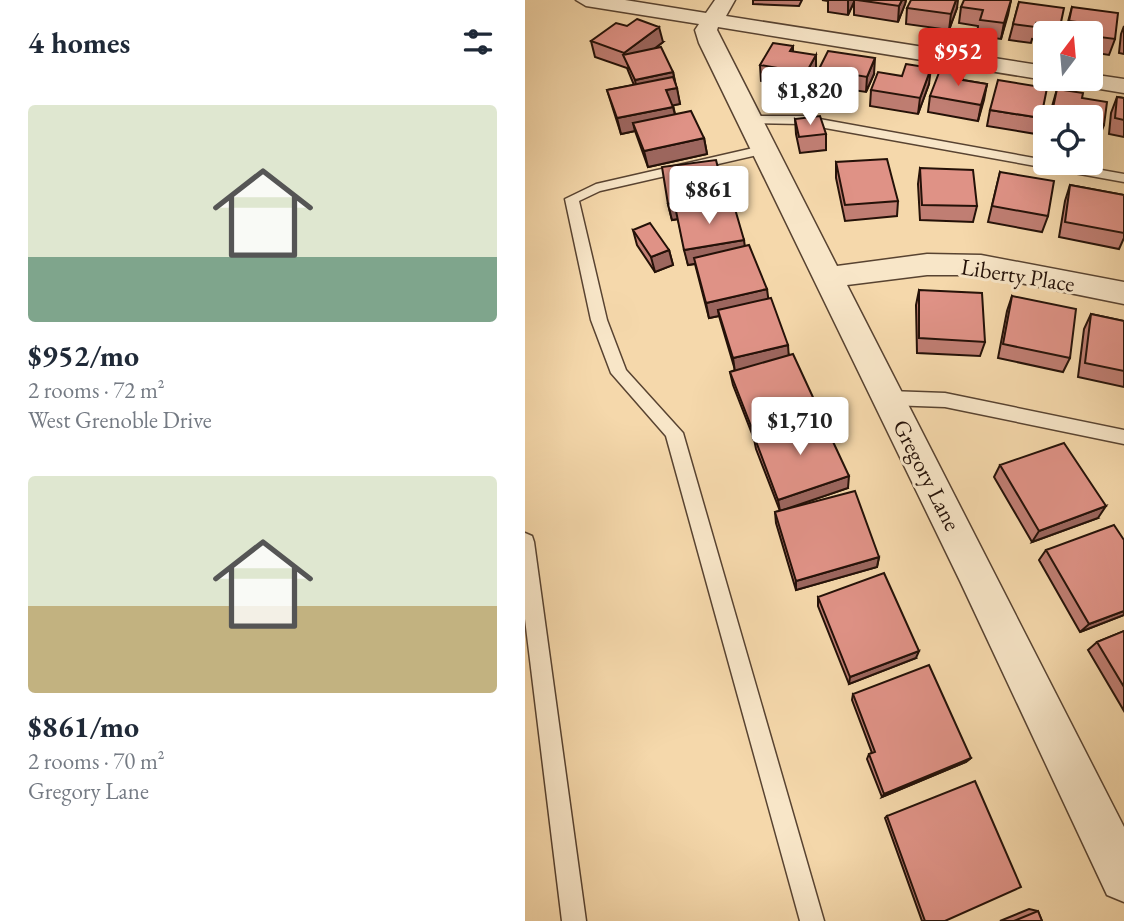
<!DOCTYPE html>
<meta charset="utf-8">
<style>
:root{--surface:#fff;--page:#f6f6f7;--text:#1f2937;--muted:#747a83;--accent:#d93025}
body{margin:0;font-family:"EB Garamond",serif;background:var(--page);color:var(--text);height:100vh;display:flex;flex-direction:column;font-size:26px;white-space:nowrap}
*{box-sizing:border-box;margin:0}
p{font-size:23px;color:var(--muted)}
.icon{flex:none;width:38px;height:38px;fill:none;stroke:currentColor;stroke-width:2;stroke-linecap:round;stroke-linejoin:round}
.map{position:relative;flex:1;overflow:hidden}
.panel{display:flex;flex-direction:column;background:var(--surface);width:525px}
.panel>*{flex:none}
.needle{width:46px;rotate:16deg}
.fabs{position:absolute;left:508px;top:21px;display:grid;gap:14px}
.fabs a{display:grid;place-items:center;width:70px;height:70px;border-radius:7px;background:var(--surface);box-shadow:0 7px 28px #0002;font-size:35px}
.price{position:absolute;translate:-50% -60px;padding:0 16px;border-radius:7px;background:#fff;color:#222;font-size:23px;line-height:46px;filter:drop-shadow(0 2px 4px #0008)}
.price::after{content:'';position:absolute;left:50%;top:42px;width:21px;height:16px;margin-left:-10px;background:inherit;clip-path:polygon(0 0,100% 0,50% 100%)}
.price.active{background:var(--accent);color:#fff}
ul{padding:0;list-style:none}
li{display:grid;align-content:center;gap:14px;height:371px;padding:0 28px}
li span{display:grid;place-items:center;height:217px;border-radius:7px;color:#555}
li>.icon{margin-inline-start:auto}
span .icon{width:126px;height:126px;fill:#fffc;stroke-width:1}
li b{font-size:30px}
h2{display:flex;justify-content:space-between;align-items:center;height:84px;padding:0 28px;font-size:30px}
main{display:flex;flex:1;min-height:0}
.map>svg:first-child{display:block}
</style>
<main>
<section class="panel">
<h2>4 homes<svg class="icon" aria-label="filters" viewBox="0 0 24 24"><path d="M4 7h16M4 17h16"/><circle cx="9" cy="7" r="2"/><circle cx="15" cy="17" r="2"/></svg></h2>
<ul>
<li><span style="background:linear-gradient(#dfe7d0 70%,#7fa58c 0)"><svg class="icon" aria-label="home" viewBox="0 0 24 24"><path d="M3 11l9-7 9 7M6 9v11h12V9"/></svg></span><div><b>$952/mo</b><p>2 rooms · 72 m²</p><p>West Grenoble Drive</p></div></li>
<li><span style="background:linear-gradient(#dfe7d0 60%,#c2b280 0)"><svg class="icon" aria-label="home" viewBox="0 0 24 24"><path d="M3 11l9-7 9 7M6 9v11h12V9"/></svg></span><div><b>$861/mo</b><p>2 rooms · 70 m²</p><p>Gregory Lane</p></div></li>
</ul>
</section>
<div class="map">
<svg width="599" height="921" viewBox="0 0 599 921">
<rect width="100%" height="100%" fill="#f5d8ab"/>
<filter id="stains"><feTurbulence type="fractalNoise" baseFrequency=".00286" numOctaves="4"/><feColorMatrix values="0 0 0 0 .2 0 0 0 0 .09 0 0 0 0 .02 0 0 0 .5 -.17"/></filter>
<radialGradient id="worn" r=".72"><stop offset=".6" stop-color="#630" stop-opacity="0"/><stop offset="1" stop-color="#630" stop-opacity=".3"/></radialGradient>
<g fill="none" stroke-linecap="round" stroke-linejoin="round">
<defs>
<path id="service" d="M218,116H278L520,160V163H537L599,174V182L278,124L222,123L216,119Z
M237,146L241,147V153L75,191L54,201L82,320L101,370L158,433L299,921H275L141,436L86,373L66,320L40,199L71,184Z
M364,391L420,393L599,430V444L420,407L364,405L356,398Z
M0,533L7,536L9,542L61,921H37L0,619Z"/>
<path id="minor" d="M51,0H100L181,13L190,0H210L201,16L520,66V79H525L520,80L193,27L192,30L312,266L402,254L456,255L599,282V304L456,275H402L322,285L599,827V902L582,895L435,581L174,43L170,30L174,24L61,6Z
M565,74L599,79V93L545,84L541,79H565Z"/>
</defs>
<use href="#service" stroke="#584331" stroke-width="3"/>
<use href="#minor" stroke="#584331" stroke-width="3"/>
<use href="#service" fill="#f8e6c8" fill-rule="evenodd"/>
<use href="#minor" fill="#f8e6c8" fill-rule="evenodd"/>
</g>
<path fill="#c07e73" stroke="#241108" stroke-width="2" d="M228,0H277L274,6L228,4Z
M297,0H381L380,4L373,22L329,15V2L323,15L303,12V1Z
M486,0L476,39L452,36L453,26L434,23L436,7Z
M494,2L535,27L533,33H520V41L507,39L506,43L484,40Z
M547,7L590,39L584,55L565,52V33H540Z
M382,8H432L424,30L381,24Z
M599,26V54L594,53L596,34Z
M66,41L138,42L129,49L148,72L155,104L148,105L150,114L179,138L182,154L123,167L110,131L96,134L82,90L109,85L102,68L70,57Z
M268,46V52L291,71L282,89L236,81L235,65Z
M294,69L349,74L341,92L294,85Z
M377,76L404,84L393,114L345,106L346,90Z
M438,80L462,84L453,121L403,112L405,96Z
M532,89L557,98L579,125L573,141L565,140V117H524Z
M592,97L599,98V137L584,134L586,113Z
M465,110L516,118L511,134L462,126Z
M270,119L301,134V150L275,153L271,134Z
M311,162L373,201L372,216L320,221L311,178Z
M395,168L452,206L448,222L395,220L393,184Z
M475,172L523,216L517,232L463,222Z
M545,185L599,195V238L594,249L534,237L540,201Z
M201,203L219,240V246L243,299L264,355L292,417L323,488L258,510L354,557L352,567L271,590L251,523L250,512L255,511L231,449L229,439L208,385L205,372L210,370L194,316L184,318L170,264L163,265L153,219L147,220L143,204Z
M108,230L144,250L148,265L130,272L112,245Z
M394,290L460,342L455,356L392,353L391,305Z
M487,296L545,358L538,372L473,358L482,311Z
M566,314L599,321V387L553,377L559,329Z
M475,465L573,518L507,542L469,477Z
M599,540V615L555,632L514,560L521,550Z
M293,597L391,658L324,684L293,606Z
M599,631V711L563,650L572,642Z
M328,694L446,758L441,762L357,797L342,759L344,754L347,753L327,700Z
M362,816L420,921H397L360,818Z
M504,909L513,911L517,921H475Z"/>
<path fill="#9c665e" stroke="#241108" stroke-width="2" d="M323,0H329V2L323,15Z
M377,0H381L380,4L373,22L374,6Z
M431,0H433L432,8L424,30L426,14Z
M486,0L483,15L476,39L479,23Z
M134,27L138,42L104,68L99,53Z
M291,55V71L282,89L281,73Z
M350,58L349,74L341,92L342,77Z
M406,68L404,84L393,114L395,98Z
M148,72L151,88L113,96L110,80Z
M462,84L459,100L453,121L456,105Z
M152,88L155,104L145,106L141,90Z
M148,107L152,123H108L110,131L96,134L92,118Z
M179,138L182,154L123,167L119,151Z
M200,196L202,211L147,220L143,204Z
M219,240L221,255L163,265L159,250Z
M144,250L148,265L130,272L126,257Z
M242,289L244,304L193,310L194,316L184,318L181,303Z
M263,345L264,359L210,372L208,358Z
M292,406V420L228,439L226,426Z
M324,476L323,488L255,511L253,500Z
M581,506L573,518L507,542L514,531Z
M354,557L352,567L271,590V581Z
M599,611V615L555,632L564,624Z
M394,651L391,658L324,684L325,677Z
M446,758L441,762L357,797L359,794Z"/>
<path fill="#df9286" stroke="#241108" stroke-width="2" d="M332,0H377L374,6Z
M386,0H431L426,14L382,8Z
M439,0H486L479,23L455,20L458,10L436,7Z
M494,2L539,8L535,27L511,23L510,27L488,24Z
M547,7L593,13L590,39L566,36L568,24L544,21Z
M112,19L134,27L99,53L66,41L91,23L102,26Z
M248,43L268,46L265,51L291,55L281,73L235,65Z
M136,47L148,72L110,80L98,55Z
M303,51L350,58L342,77L294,69Z
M381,64L406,68L395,98L346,90L353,72L377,76Z
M415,70L439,73L437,80L462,84L456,105L405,96Z
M148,77L152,88L141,90L148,107L92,118L82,90Z
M473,80L522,88L516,118L465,110Z
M532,89L558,93L557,98L582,102L579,125L565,123V117H526Z
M592,97L599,98V120L590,118Z
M166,111L179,138L119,151L108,123Z
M295,116L301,134L274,137L270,119Z
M362,159L373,201L320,205L311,162Z
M191,160L200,196L143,204L137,167Z
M395,168L448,170L452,206L397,205Z
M475,172L529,181L523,216L467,206Z
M545,185L599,195V233L540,222Z
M208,202L219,240L159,250L151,211Z
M125,223L144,250L126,257L108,230Z
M224,245L242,289L181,303L169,258Z
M394,290L457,293L460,342L394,338Z
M487,296L551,309L545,358L478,344Z
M246,298L263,345L208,358L193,310Z
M566,314L599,321V371L560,363Z
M268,354L292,406L226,426L205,372Z
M296,416L324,476L253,500L229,436Z
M539,443L581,506L514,531L475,465Z
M330,491L354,557L271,581L250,512Z
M589,525L599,540V611L564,624L521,550Z
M359,573L394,651L325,677L293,597Z
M599,631V687L572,642Z
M404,665L446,758L359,794L344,754L350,752L328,694Z
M450,781L496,887L420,921H400L362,816Z
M513,911L517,921H489Z"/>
<g text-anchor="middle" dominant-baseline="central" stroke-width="6" stroke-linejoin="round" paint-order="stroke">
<g font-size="23" fill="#241108" stroke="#f8e6c8">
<text transform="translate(493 275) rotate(9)">Liberty Place</text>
<text transform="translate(402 475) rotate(63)">Gregory Lane</text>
</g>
</g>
<rect width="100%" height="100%" filter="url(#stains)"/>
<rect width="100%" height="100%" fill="url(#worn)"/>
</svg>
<div class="fabs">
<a><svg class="needle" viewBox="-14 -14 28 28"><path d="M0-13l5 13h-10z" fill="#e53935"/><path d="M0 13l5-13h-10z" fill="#747a83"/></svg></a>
<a><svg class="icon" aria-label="locate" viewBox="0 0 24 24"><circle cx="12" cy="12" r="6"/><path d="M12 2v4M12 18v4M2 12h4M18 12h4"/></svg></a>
</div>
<b class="price active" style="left:433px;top:88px">$952</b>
<b class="price" style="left:285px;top:127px">$1,820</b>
<b class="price" style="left:184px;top:226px">$861</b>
<b class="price" style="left:275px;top:457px">$1,710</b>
</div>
</main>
